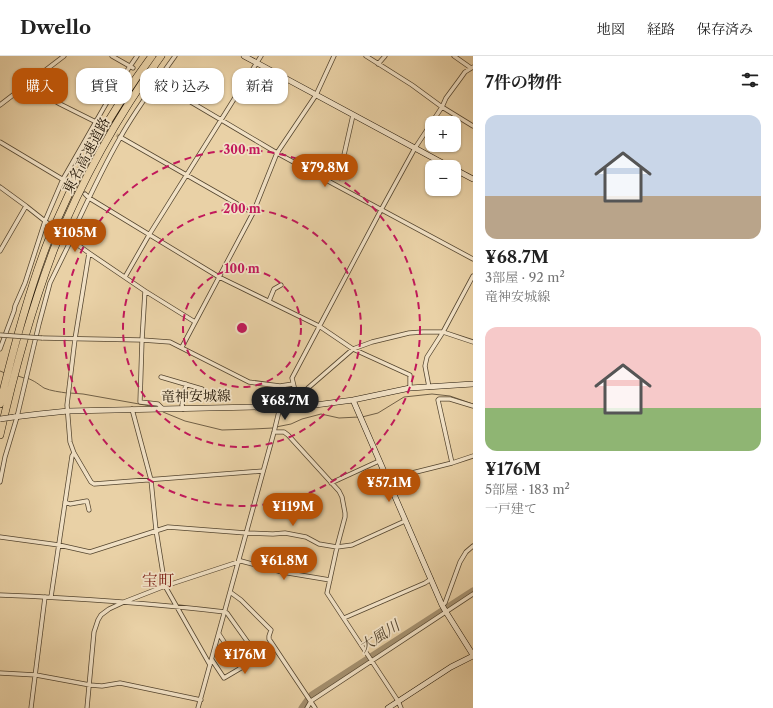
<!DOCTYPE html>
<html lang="ja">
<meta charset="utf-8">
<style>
:root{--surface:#fff;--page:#f2f2f2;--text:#222;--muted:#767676;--line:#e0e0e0;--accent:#b45309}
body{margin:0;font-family:"Libre Caslon Text","Noto Serif JP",serif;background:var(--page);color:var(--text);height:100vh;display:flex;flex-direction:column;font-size:15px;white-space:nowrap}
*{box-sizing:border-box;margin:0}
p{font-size:13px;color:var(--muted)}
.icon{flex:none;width:22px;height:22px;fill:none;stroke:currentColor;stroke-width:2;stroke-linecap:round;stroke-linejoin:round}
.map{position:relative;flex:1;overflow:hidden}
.drawer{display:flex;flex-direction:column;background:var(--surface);width:300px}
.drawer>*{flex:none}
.top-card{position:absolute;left:12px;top:12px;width:380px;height:36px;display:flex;gap:8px}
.controls{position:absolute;left:425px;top:60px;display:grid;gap:8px}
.controls a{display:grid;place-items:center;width:36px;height:36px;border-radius:8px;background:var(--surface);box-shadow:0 1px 3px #0004;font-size:20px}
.price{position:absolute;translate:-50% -34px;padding:0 9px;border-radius:14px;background:var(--accent);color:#fff;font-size:13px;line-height:26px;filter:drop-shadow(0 1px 2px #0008)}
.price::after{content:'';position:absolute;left:50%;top:24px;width:12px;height:9px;margin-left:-6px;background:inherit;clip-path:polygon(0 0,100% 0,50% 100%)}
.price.selected{background:#222;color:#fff}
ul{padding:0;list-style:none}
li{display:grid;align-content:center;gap:8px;height:212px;padding:0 12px}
li span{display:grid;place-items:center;height:124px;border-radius:12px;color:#555}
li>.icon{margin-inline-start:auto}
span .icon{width:72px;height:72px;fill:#fffc;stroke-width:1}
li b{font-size:17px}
h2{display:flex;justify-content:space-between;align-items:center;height:48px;padding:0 12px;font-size:17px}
.pill{padding:0 14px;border-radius:12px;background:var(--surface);box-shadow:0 1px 3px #0004;font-size:14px;line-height:36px}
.pill.selected{background:var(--accent);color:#fff}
header{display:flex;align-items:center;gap:24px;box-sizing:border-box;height:56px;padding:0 20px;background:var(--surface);border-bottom:1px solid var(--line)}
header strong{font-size:19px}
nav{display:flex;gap:22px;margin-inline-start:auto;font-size:14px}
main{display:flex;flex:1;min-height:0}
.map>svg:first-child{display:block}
</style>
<header>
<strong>Dwello</strong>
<nav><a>地図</a><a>経路</a><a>保存済み</a></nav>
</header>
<main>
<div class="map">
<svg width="473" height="652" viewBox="0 0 473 652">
<rect width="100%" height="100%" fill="#e9d1a6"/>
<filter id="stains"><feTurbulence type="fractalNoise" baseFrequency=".005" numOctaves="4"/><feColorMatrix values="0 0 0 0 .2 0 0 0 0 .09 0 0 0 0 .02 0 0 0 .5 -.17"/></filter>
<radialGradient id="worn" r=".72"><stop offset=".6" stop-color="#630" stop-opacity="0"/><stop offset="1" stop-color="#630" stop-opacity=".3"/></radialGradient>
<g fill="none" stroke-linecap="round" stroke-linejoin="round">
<path stroke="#716046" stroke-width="1" d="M0,315L5,317
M18,320L24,322
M27,322C35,325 38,328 44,332C51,335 60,336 67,337
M70,337L83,338L156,351
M163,356L185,365L222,374L253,373L273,372
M362,361L378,357L404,341L432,338L450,340L473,348
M276,371L291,368L302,363L321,358L339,362L359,361"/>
<path stroke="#a59170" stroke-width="7" d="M302,652L307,645L312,639L473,535"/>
<path stroke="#c1ac86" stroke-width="3.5" stroke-dasharray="3.5 2" stroke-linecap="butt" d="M98,67L120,81
M67,126L85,138"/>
<defs>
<path id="street" d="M112,0L133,12
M366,0L412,29L442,51L473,70
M454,0L471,12
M378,8L385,0
M152,23L277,97L328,125L473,203
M27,28L60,48L98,67
M0,49L64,0
M120,81L253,157
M0,86L67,126
M328,125L344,99L353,59
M0,131L26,150L50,169
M85,138L89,142L219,221L319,270L353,293L410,319V332
M68,181L71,184L89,197L145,235L195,266
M0,195L26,150
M89,197L75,283L67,349L70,386L74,397L91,426L94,428L263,415
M125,221L149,179L261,0
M145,235L142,284L140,346L158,348L163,353
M269,245L274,233L281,229
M42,282L142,284L170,286L249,326L280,330L293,328
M182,291L253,157L277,97L316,39L334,0
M0,293L14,255L15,250L25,227L45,165L63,123L114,34L137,0
M161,321L202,333
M429,331L425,310L427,301L443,276L473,220
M308,350V332L353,293L372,286L409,277L423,276H443L473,286
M299,351L292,322L381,154L415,92L442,51L446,42L460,23L465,16L473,11
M132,353L151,424L156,474L165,530L210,609
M183,353L182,349L186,328
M274,376H284L288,379L339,435L342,441L345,457V461L337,491L327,537L398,645L401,652
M452,407L438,344L439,343H450L473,350
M388,423L452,407L473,400
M0,426L5,401L17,361L39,268L50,227L71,184L72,178C87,146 102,113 120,82C136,53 156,27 175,0
M331,427L379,405
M65,446L70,448L87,445L89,454
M0,481L59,489L90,496L168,471L246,477L273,478L285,477L306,481L319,488L337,491L352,489L405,465
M230,536L241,544L271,574L269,580V583L315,652
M0,539C75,542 150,547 225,556L227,557L259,602
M51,541L72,400L74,397
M442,549L445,547L460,506L466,496L473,490
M344,562L425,527L431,523
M212,604L224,622L241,612L219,578
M0,617L36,619L90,629L102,630L120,627L201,644
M31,652L45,541
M87,652L94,576L98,564L101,559L109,553L124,546L165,530L241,505L282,516L330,524
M198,652L274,376L280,351
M307,652L311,645L473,538"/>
<path id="secondary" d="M244,0L450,111
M454,113L473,123
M353,344L442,549L446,556L473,599
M14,361L39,358L68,355L308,350L353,344L410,332L473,328
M388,652L451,611L473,600"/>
<path id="highway" d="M0,348C13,294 27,240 47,188C74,121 109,58 152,0
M0,379C14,316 31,254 54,193C81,126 119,58 161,0"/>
</defs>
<use href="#street" stroke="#54452f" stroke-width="5"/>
<use href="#secondary" stroke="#221607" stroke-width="6"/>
<use href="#highway" stroke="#221607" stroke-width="8"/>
<use href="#street" stroke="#f1e1c5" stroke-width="3.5"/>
<use href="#secondary" stroke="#f1e1c5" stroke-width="5"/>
<use href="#highway" stroke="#e9d1a6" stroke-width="7"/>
<defs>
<path id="street-bridge" d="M0,279L42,282"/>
<path id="secondary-bridge" d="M0,363L14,361"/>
</defs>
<use href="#street-bridge" stroke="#54452f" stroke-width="5" stroke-linecap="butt"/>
<use href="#secondary-bridge" stroke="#221607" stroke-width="6" stroke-linecap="butt"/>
<use href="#street-bridge" stroke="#f1e1c5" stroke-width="3.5"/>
<use href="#secondary-bridge" stroke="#f1e1c5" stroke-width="5"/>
</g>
<g fill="none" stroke="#c2185b" stroke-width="2" stroke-dasharray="7 5">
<circle cx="242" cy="272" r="59"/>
<circle cx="242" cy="272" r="119"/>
<circle cx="242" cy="272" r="178"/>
</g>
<g text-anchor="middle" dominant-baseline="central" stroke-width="3.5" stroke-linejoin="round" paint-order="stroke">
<g font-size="14" fill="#221607" stroke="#f1e1c5">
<text transform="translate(86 99) rotate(-62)">東名高速道路</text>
<text transform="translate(196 340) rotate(-1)">竜神安城線</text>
</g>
<g font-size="15" font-style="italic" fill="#564731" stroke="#f1e1c5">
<text transform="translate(379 580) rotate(-33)">大風川</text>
</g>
<g font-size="16" fill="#7a1f14" stroke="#f1e1c5">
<text x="158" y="524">宝町</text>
</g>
</g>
<circle cx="242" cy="272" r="6" fill="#c2185b" stroke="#f1e1c5" stroke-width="2"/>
<g font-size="12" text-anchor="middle" font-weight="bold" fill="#c2185b" stroke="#f1e1c5" stroke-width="3.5" stroke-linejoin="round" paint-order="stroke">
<text x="242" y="98">300 m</text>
<text x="242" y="157">200 m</text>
<text x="242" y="217">100 m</text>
</g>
<rect width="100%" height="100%" filter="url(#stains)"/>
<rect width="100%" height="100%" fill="url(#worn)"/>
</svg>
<div class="controls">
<a>+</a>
<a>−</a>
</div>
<b class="price" style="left:325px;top:132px">¥79.8M</b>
<b class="price" style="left:75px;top:197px">¥105M</b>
<b class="price selected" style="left:285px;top:365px">¥68.7M</b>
<b class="price" style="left:389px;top:447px">¥57.1M</b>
<b class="price" style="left:293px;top:471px">¥119M</b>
<b class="price" style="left:284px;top:525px">¥61.8M</b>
<b class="price" style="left:245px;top:619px">¥176M</b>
<div class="top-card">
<a class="pill selected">購入</a>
<a class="pill">賃貸</a>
<a class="pill">絞り込み</a>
<a class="pill">新着</a>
</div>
</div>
<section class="drawer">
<h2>7件の物件<svg class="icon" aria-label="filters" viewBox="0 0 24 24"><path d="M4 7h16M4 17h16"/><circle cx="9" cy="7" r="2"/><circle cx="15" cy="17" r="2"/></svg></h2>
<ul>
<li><span style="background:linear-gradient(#c9d6e8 65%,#b9a48a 0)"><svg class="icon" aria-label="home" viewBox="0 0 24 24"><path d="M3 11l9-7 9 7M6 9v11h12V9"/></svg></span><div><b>¥68.7M</b><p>3部屋 · 92 m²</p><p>竜神安城線</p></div></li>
<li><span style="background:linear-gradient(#f6c9c9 65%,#8fb573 0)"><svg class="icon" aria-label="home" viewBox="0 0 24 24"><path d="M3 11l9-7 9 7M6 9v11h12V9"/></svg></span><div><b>¥176M</b><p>5部屋 · 183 m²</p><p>一戸建て</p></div></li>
</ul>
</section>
</main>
